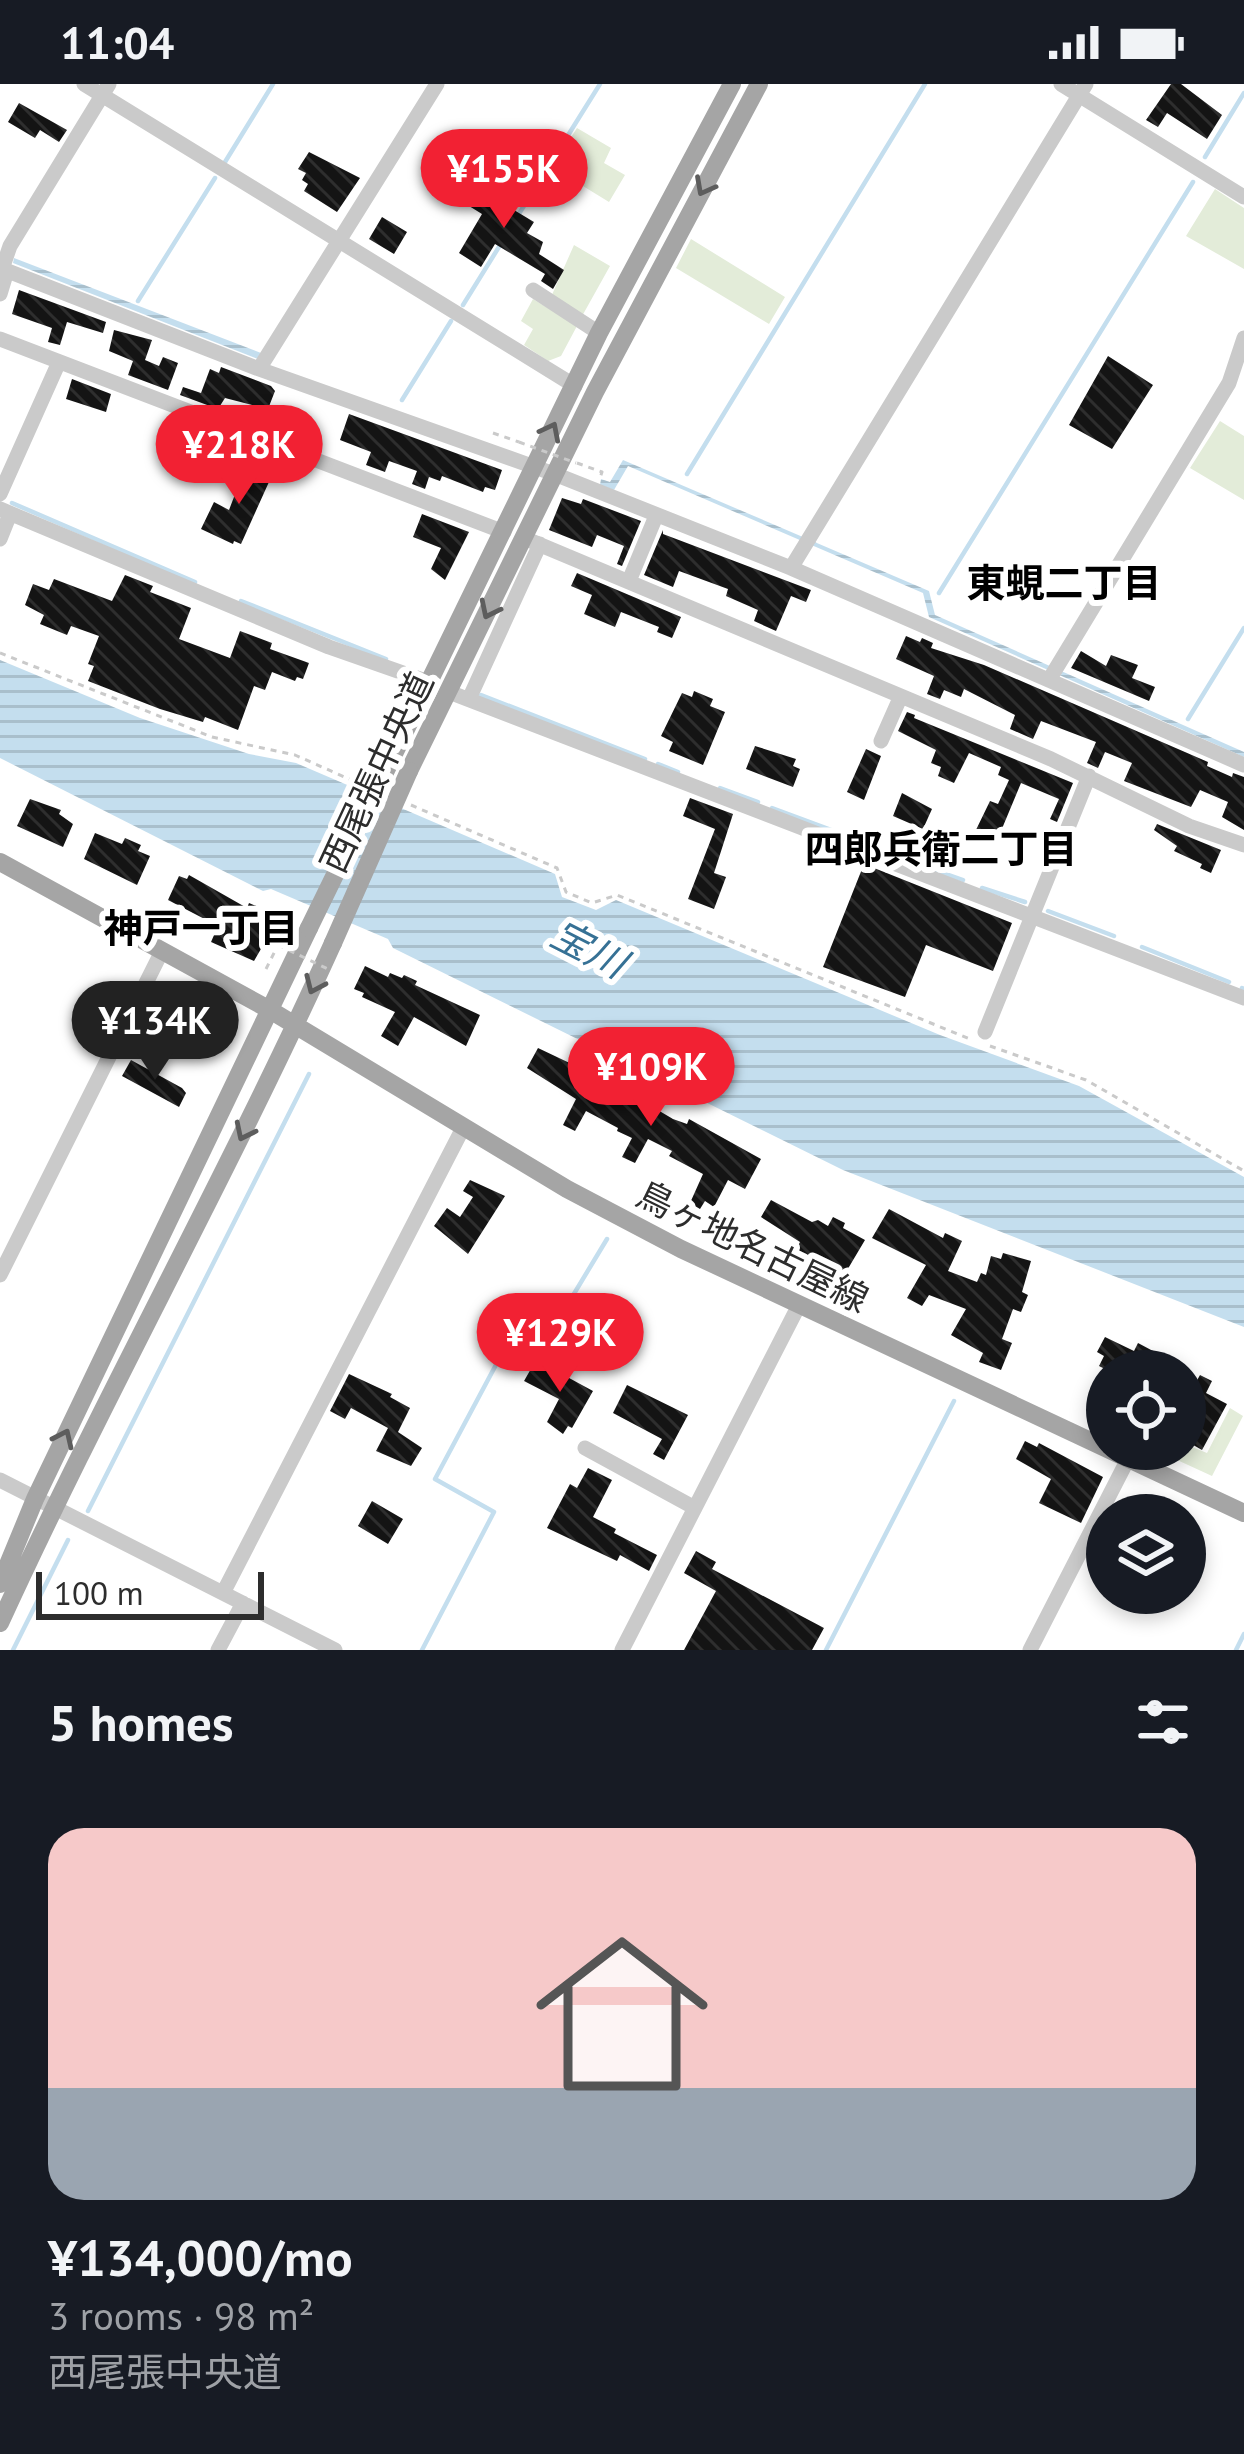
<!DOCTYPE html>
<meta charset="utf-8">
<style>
:root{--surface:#171b24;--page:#20242c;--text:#f1f3f6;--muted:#9ea1a6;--accent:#f22133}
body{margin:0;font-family:"PT Sans","Noto Sans JP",sans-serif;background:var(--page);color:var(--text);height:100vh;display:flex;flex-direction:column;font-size:45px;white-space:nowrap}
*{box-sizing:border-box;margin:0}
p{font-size:39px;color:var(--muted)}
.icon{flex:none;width:66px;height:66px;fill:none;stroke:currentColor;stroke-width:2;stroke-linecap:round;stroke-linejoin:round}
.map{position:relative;height:1566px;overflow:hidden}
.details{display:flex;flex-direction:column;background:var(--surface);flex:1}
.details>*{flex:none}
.buttons{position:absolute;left:1086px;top:1266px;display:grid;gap:24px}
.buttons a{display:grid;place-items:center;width:120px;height:120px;border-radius:50%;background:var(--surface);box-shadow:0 6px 18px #0003;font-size:60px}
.scale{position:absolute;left:36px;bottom:30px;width:228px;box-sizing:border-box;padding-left:12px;border:6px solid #2d2d2d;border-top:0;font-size:33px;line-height:42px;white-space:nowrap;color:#2d2d2d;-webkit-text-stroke:9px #fff;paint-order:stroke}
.price{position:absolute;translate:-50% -102px;padding:0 27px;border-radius:42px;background:var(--accent);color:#fff;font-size:39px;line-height:78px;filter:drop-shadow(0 3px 6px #0008)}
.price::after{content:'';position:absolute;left:50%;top:72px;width:36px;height:27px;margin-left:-18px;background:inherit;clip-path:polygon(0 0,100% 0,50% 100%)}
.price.current{background:#222;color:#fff}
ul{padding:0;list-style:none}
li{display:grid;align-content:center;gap:24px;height:636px;padding:0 48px}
li span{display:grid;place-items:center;height:372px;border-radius:36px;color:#555}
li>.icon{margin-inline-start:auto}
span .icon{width:216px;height:216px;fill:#fffc;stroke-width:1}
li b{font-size:51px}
h2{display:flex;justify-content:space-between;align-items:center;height:144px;padding:0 48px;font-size:51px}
.status{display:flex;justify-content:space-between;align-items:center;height:84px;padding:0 60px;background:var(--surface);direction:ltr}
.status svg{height:33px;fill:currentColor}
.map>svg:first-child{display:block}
</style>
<div class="status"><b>11:04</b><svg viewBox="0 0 49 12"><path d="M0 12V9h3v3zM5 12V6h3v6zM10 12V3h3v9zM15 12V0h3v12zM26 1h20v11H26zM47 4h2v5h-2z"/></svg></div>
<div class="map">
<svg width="1244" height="1566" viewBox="0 0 1244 1566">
<defs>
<pattern id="water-rules" width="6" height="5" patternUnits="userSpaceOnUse" patternTransform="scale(3)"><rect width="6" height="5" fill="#c4deee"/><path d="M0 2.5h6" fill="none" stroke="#a9bfcc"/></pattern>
<pattern id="building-back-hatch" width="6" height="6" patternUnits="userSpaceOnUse" patternTransform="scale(3)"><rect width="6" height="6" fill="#141414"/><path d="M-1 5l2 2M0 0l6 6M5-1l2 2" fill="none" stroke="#2e2e2e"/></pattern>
</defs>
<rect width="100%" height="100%" fill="#fff"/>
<path fill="#e3ecd9" d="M577,44L611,64L604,79L625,91L609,118L552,83Z
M1215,105L1244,124V185L1186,152Z
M691,155L785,213L769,240L676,184Z
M574,161L610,182L581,234L551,213Z
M533,215L577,242L561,272L548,277L524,261L533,245L521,237Z
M1220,337L1244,352V416L1190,384Z
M1230,1324L1243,1332L1212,1392L1175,1375L1185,1360L1207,1369Z"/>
<path fill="url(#water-rules)" d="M14,174L261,269L258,275L13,179Z
M623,376L929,507L935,531L1244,668V673L929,533L923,509L628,382L614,406L600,401L601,395L610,398Z
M0,576L140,634L249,670L296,679L555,790L562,813L596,826L616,816L940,951L1079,1002L1244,1093V1243L843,1086L393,864L388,855L271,805L263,807L0,674Z"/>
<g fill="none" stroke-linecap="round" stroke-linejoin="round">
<path stroke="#c4deee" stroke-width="4.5" d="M1205,73L1244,9
M225,78L273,0
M517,133L600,0
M138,217L215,94
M463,221L502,158
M402,316L451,237
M687,390L925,0
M12,419L195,498
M939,509L1193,98
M241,517L386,575
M481,611L645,675
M1188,635L1244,544
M658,680L678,688
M720,704L758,718
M772,724L853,754
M912,778L963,796
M982,804L1025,818
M1048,827L1114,852
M1142,863L1229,898
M1242,904L1244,905
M88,1427L309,990
M13,1566L68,1456
M422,1566L494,1428L435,1395L530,1217L560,1233L607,1155
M826,1566L954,1317
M1236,1566L1244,1550"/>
</g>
<path fill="url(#building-back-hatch)" d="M1171,0H1181L1222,31L1207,55L1167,29L1158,43L1146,36Z
M19,19L67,46L59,58L40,46L35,54L8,38Z
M309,68L360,94L337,128L304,107L308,100L302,96L306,89L298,85Z
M477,91L518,119L514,126L534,138L527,149L543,158L539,170L564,186L553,205L541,197L545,190L495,160L481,183L459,169L482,130L461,117Z
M382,133L407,148L394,170L369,155Z
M19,206L106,238L103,249L67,238L60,261L48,258L52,244L12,230Z
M114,246L152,256L145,276L159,282L163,273L178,279L168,306L128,291L133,277L109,267Z
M1108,272L1153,301L1112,365L1069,341Z
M221,283L271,302L275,307L268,325L225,314L218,325L180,311L183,303L201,309L210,285L219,289Z
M72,295L111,310L106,328L66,315Z
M349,330L502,386L495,406L485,403L483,408L442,392L440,397L429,393L425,405L412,400L417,387L389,377L385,388L366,381L371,368L340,356Z
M171,333L262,368L257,382L222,368L218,377L206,373L208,366L180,354L175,349L176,345L167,341Z
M247,379L273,389L241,460L234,457L233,460L201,445L214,418L229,426Z
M562,414L581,420L583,415L641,437L622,482L617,480L624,462L597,451L592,463L549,446Z
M422,430L469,448L445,496L431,485L441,464L413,453Z
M663,446V450L811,506L806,518L791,512L776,547L754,537L758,526L726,512L728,505L679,487L673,503L644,491Z
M577,489L681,533L672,554L657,548L659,543L621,528L615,543L584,530L592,511L571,502Z
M125,491L153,502L150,508L191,524L179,555L230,574L240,547L272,559L270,565L309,579L303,595L297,593L295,597L272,588L265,606L254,602L238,646L205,633L203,638L160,625L88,597L94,582L88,580L99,552L71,542L67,551L40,540L44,531L25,521L33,500L49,506L54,495L112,517Z
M906,552L920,558L922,554L933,559L931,564L984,581L1208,678L1207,682L1232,693L1233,689L1244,693V746L1222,733L1228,718L1200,706L1191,723L1124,697L1132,679L1105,668L1098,684L1087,679L1096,658L1041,637L1033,655L1010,645L1015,631L964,605L961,613L944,606L940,615L927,610L934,592L896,575Z
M1081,567L1106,582L1111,571L1138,581L1132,594L1155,603L1149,617L1071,584Z
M694,607L713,615L710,622L725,628L703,681L669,667L673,658L661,652L682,609L692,613Z
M907,628L915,631L914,634L1073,699L1057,738L1050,735L1059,715L1021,699L996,759L974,750L990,717L998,720L1009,696L998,691L1001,683L969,669L954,699L938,692L941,683L931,679L936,666L898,647Z
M755,662L796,675L793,682L800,685L793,703L746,685Z
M866,665L881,672L864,716L847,708Z
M902,709L932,725L923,745L893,732Z
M690,714L733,730L714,789L726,793L714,825L688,815L715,745L683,732Z
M30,715L61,726L59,730L73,740L63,763L17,742Z
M1157,740L1221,766L1211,789L1200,784L1202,780L1174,767L1177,762L1154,746Z
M95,749L122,760L125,754L141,761L138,767L150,772L137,801L84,775Z
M864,780L1012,839L993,887L926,861L905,913L823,883Z
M189,791L247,824L249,819L280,832L254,877L211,858L218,842L168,816L179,792L187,795Z
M365,882L388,893L390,889L402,894L404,891L417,897L415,901L480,931L466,962L414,933L398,962L381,952L395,928L362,913L364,909L354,905Z
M166,897L185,907L172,939L153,928L152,923Z
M538,964L578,983L601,997L599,1000L632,1016L634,1012L673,1035L687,1040L689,1035L761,1075L745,1105L728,1096L714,1123L705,1117L700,1125L690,1119L703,1090L669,1072L672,1067L648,1055L635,1079L622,1073L632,1054L617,1047L618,1044L586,1027L575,1047L563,1041L576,1015L527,984Z
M131,976L182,1004L186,1009L179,1023L122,992Z
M470,1096L505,1112L468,1170L434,1142L447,1124L460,1133L473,1113L463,1107Z
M771,1116L812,1138L818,1136L828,1142L833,1133L845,1139L843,1144L865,1156L830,1215L783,1190L800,1158L761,1133Z
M889,1125L943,1154L945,1149L962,1157L948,1187L977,1198L981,1189L986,1191L991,1172L1001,1175L1003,1169L1031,1177L1022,1208L1028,1211L1021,1228L1013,1225L1002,1255L1012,1259L1001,1286L979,1278L983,1269L951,1251L966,1225L929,1211L922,1222L907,1214L926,1181L872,1154Z
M1105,1253L1134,1267L1138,1259L1153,1267L1149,1275L1173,1287H1109L1099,1282L1104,1272L1097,1268Z
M536,1276L593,1307L572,1344L568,1342L563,1350L547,1338L559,1315L524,1297Z
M349,1290L392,1310L390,1313L410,1324L398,1348L422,1364L411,1382L376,1367L388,1344L351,1324L345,1335L330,1327Z
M1200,1291L1212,1297L1206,1309L1227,1320L1202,1366L1188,1358L1198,1338L1185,1332V1294L1195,1300Z
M627,1301L688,1331L664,1376L653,1370L662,1355L613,1329Z
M1025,1357L1037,1363L1039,1359L1103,1393L1081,1439L1039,1419L1051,1395L1016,1375Z
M588,1384L612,1396L593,1433L616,1445L614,1449L657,1471L649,1487L620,1471L617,1477L547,1444L570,1400L577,1404Z
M372,1417L403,1435L388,1460L358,1442Z
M696,1467L716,1478L712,1485L824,1544L812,1566H684L716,1507L684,1489Z"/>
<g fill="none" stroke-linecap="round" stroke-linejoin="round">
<path stroke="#cacaca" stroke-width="3" stroke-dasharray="6 6" stroke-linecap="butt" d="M493,349L519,358
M577,379L602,388L600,394
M0,569L212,653L295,671L358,699
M411,721L557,784L566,808L592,819L617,811L970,955
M266,885L278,861
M990,962L1086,996L1244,1087"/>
<path stroke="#cacaca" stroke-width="15" d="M84,0L575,302
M1061,0L1244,113
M0,184L259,285L557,391L791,484L1244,681
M2,185L10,162L109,0
M533,206L599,249
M0,210L7,187
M0,255L504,448
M259,285L437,0
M0,410L59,278
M0,425L329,563L426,597
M524,454L1051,675L1189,742L1244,761
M0,455L10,430
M791,484L1086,0
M629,497L656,432
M1049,596L1229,299L1244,254
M449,608L1244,914
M469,615L540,460
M881,657L900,614
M985,948L1089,692
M0,1191L162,867
M585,1364L695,1424
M0,1396L335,1566
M223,1509L463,1044
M218,1566L243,1519
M622,1566L798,1223
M1030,1566L1128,1375"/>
<path stroke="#a5a5a5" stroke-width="18" d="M390,678L599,249L732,0
M409,687L595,308L759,0
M0,778L270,926L567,1105L681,1165L1244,1429
M0,1500L35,1415L309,844
M0,1539C105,1310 229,1089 333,859"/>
<path stroke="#cacaca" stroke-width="3" stroke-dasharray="6 6" stroke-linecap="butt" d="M519,358L576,379
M278,861L332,887"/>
<path stroke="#a5a5a5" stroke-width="18" d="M309,844L390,678
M333,859L409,687"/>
</g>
<defs><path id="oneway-chevron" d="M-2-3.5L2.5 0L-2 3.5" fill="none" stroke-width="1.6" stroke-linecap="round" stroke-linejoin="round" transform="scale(3)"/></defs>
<g stroke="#5d5d5d">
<use href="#oneway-chevron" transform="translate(704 103) rotate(118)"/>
<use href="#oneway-chevron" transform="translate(551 347) rotate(-63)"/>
<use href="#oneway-chevron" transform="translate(489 526) rotate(116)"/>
<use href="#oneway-chevron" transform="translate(314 901) rotate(114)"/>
<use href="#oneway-chevron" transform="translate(244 1048) rotate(116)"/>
<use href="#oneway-chevron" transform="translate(64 1354) rotate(-65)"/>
</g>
<g text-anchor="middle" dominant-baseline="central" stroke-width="12" stroke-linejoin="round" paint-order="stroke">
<g font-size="36" fill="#2d2d2d" stroke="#fff">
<text transform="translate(376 688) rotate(-65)">西尾張中央道</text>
<text transform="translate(753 1162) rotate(26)">鳥ヶ地名古屋線</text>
</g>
<g font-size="39" font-weight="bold" fill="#000" stroke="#fff">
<text x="1064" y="498">東蜆二丁目</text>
<text x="941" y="764">四郎兵衛二丁目</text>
<text x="201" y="843">神戸一丁目</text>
</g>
<g font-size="39" font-style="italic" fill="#367195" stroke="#fff">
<text transform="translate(589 864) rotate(27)">宝川</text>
</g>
</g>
</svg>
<div class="buttons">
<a><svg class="icon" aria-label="locate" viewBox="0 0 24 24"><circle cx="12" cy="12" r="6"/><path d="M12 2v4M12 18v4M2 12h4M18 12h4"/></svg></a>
<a><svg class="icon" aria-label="layers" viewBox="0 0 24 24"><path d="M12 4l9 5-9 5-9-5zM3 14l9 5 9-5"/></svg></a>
</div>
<div class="scale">100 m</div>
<b class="price" style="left:504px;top:147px">¥155K</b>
<b class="price" style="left:239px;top:423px">¥218K</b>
<b class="price current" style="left:155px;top:999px">¥134K</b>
<b class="price" style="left:651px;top:1045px">¥109K</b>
<b class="price" style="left:560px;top:1311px">¥129K</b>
</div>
<section class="details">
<h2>5 homes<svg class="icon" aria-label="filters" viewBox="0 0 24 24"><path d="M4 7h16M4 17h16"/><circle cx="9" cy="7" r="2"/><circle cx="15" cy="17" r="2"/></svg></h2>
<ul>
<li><span style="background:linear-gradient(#f6c9c9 70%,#9aa5b1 0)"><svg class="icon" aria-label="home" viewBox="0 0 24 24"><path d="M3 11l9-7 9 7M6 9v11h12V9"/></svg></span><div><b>¥134,000/mo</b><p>3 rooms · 98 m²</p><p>西尾張中央道</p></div></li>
</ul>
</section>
